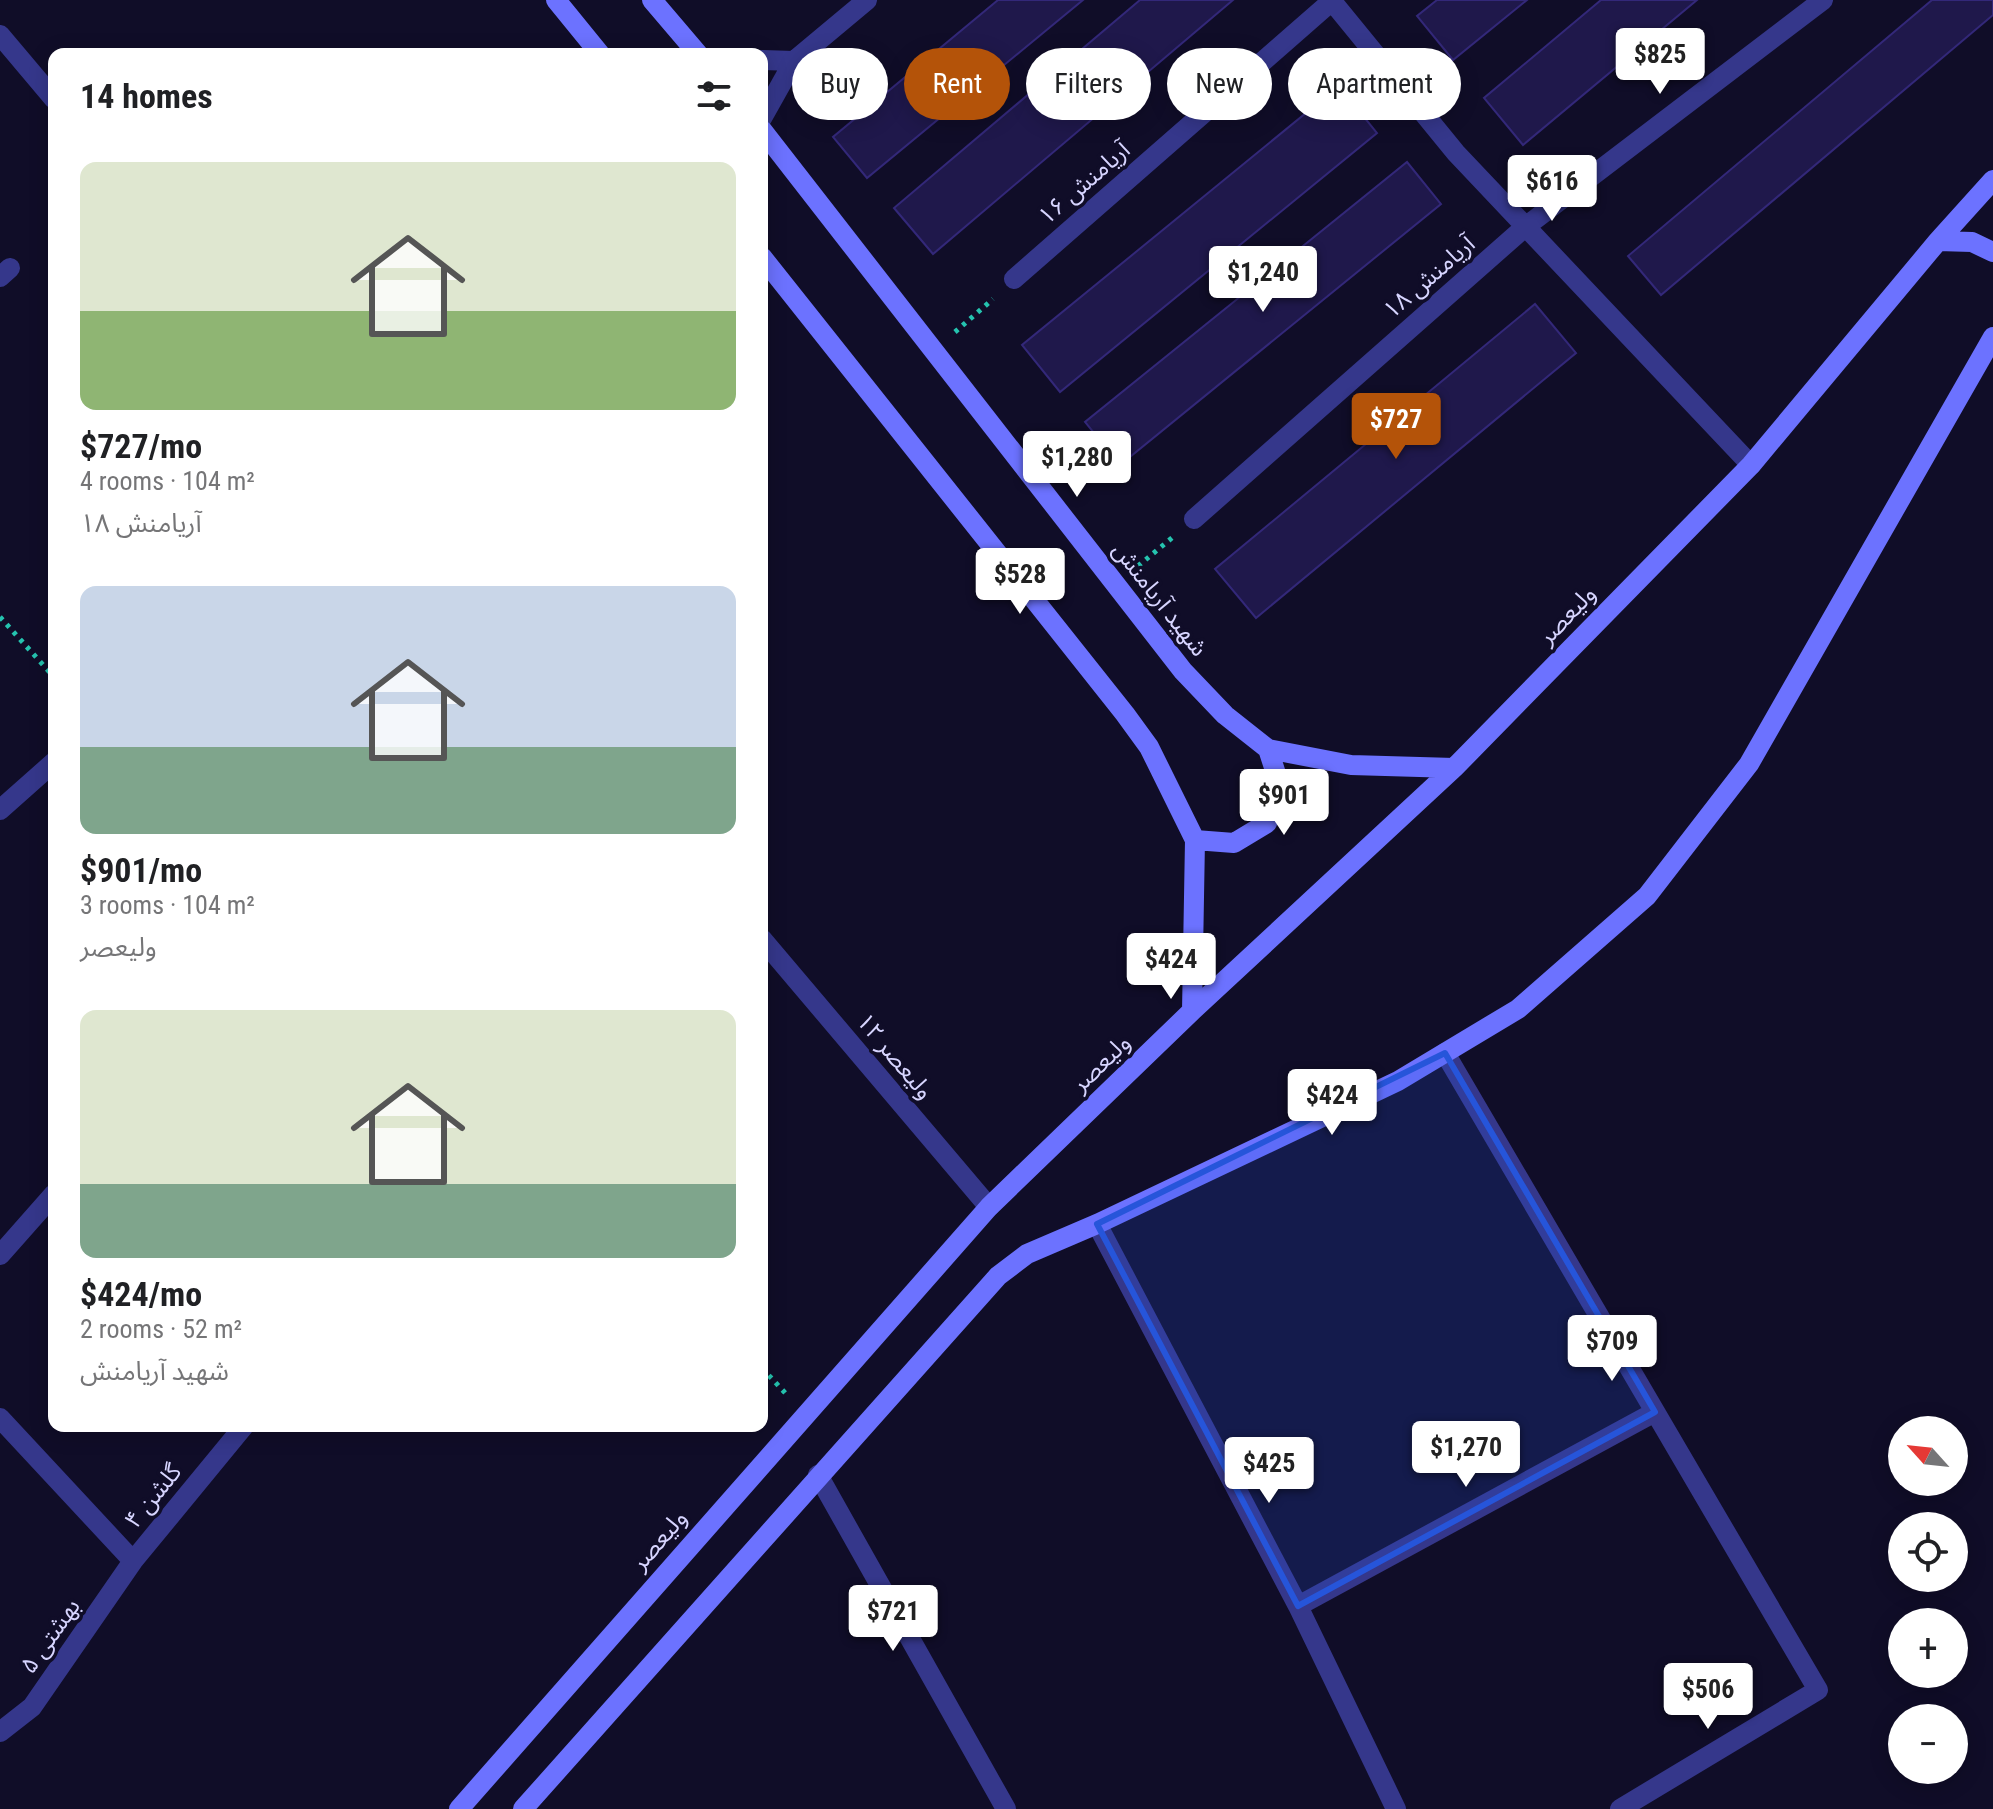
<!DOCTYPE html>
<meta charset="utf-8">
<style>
:root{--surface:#fff;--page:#f2f2f2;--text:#202124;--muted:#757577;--accent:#b45309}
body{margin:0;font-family:"Roboto Condensed","Noto Sans Arabic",sans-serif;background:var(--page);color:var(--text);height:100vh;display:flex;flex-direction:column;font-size:30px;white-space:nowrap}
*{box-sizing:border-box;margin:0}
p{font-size:26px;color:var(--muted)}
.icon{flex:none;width:44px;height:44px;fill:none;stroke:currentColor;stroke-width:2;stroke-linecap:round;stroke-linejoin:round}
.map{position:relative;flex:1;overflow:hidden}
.details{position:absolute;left:48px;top:48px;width:720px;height:1384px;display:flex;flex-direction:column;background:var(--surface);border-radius:16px;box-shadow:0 4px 20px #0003}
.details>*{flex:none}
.top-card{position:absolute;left:792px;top:48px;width:760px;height:72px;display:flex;gap:16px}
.needle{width:52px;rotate:297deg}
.tools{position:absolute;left:1888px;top:1416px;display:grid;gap:16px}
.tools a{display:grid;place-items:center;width:80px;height:80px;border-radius:50%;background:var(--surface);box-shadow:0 4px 20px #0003;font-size:40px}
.price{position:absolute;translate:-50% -68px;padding:0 18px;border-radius:8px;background:#fff;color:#222;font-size:26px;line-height:52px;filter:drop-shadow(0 2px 4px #0008)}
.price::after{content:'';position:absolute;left:50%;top:48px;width:24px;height:18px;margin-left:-12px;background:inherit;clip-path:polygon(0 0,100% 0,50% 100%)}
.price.active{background:var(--accent);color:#fff}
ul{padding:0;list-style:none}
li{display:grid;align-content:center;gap:16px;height:424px;padding:0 32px}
li span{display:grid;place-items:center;height:248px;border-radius:16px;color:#555}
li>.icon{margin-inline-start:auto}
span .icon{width:144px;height:144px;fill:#fffc;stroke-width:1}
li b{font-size:34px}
h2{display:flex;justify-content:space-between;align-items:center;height:96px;padding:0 32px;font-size:34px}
.pill{padding:0 28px;border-radius:36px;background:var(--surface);box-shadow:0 4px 20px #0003;font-size:28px;line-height:72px}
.pill.active{background:var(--accent);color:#fff}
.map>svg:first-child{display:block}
</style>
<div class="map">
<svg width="1993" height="1809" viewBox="0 0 1993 1809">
<rect width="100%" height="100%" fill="#100d28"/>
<path fill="#1f184b" stroke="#332879" stroke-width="2" d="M998,0H1083L867,178L833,137Z
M1140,0H1233L933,254L894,208Z
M1437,0H1527L1453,60L1417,16Z
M1601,0H1697L1523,145L1484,98Z
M1932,0H1993V15L1661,295L1628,256Z
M1339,86L1377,133L1060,392L1022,345Z
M1407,162L1441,204L1120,465L1085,422Z
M1535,304L1576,353L1256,618L1215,569Z"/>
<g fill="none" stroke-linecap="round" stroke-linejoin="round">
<path stroke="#25c3af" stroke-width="5" stroke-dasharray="4 6" stroke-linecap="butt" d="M955,332L993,299
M1138,566L1173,537
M0,617L54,677
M762,1368L788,1396"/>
<path stroke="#35378b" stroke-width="20" d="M1331,0L1456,153L1751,465
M0,35L54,99
M762,60L794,61
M762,118L794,61L867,0
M0,277L10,268
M1014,279L1333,0
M1194,519L1525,227L1823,0
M0,810L54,762
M762,939L989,1207
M1445,1053L1818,1690L1620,1809
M1097,1224L1298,1606L1396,1809
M0,1255L54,1194
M0,1418L133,1561
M818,1475L1006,1809
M1298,1606L1655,1412
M0,1732L32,1707L133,1561L244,1426"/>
<path stroke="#6c72ff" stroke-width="20" d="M556,0L600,54
M652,0L698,54
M762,130L1183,671L1225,715L1268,749L1351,765L1454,768
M1938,241L1972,242L1993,252
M762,257L1125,714L1149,747L1195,840L1192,1011
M1195,840L1234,843L1267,823L1280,786L1268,749
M459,1809L989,1207L1192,1011L1454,768L1751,465L1938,241L1993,180
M523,1809L998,1276L1027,1254L1097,1224L1398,1081L1518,1009L1647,896L1749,764L1993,337"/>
</g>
<path fill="#2655da" fill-opacity="0.2" stroke="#2655da" stroke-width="6" stroke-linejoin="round" d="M1445,1053L1655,1412L1298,1606L1097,1224Z"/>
<g text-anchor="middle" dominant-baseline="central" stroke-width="7" stroke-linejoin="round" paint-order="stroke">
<g font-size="24" fill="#d7d5ff" stroke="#100d28">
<text transform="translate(1084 183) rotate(-41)">آریامنش ۱۶</text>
<text transform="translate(1429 277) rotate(-41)">آریامنش ۱۸</text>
<text transform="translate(1160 599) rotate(52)">شهید آریامنش</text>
<text transform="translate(1567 615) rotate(-46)">ولیعصر</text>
<text transform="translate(895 1056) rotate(50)">ولیعصر ۱۲</text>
<text transform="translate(1101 1063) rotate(-44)">ولیعصر</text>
<text transform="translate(153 1496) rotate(-51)">گلشن ۴</text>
<text transform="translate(659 1540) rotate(-49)">ولیعصر</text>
<text transform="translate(50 1636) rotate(-55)">بهشتی ۵</text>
</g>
</g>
</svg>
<div class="tools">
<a><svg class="needle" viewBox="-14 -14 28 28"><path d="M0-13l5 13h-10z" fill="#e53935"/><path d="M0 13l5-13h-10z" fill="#757577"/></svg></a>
<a><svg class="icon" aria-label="locate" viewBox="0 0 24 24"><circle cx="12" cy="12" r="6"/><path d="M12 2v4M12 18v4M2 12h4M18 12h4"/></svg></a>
<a>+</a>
<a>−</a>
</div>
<b class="price" style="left:1660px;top:96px">$825</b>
<b class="price" style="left:1552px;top:223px">$616</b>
<b class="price" style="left:1263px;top:314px">$1,240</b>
<b class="price active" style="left:1396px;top:461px">$727</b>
<b class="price" style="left:1077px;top:499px">$1,280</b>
<b class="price" style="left:1020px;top:616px">$528</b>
<b class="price" style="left:1284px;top:837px">$901</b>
<b class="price" style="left:1171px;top:1001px">$424</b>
<b class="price" style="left:1332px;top:1137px">$424</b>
<b class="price" style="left:1612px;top:1383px">$709</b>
<b class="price" style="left:1466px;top:1489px">$1,270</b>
<b class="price" style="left:1269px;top:1505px">$425</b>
<b class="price" style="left:893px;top:1653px">$721</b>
<b class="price" style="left:1708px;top:1731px">$506</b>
<div class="top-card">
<a class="pill">Buy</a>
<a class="pill active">Rent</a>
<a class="pill">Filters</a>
<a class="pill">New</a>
<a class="pill">Apartment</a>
</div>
<section class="details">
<h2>14 homes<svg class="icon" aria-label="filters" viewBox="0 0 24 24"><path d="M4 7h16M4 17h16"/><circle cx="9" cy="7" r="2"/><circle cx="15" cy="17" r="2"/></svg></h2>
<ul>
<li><span style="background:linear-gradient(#dfe7d0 60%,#8fb573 0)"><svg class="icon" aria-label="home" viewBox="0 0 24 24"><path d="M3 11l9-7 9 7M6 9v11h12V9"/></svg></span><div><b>$727/mo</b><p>4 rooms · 104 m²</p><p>آریامنش ۱۸</p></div></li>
<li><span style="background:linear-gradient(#c9d6e8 65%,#7fa58c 0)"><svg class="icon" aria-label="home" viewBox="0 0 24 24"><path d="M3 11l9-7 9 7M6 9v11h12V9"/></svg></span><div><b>$901/mo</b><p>3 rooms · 104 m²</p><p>ولیعصر</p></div></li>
<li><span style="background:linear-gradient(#dfe7d0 70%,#7fa58c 0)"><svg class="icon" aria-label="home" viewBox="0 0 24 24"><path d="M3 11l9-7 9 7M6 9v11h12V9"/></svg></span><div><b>$424/mo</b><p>2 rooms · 52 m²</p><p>شهید آریامنش</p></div></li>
</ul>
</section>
</div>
